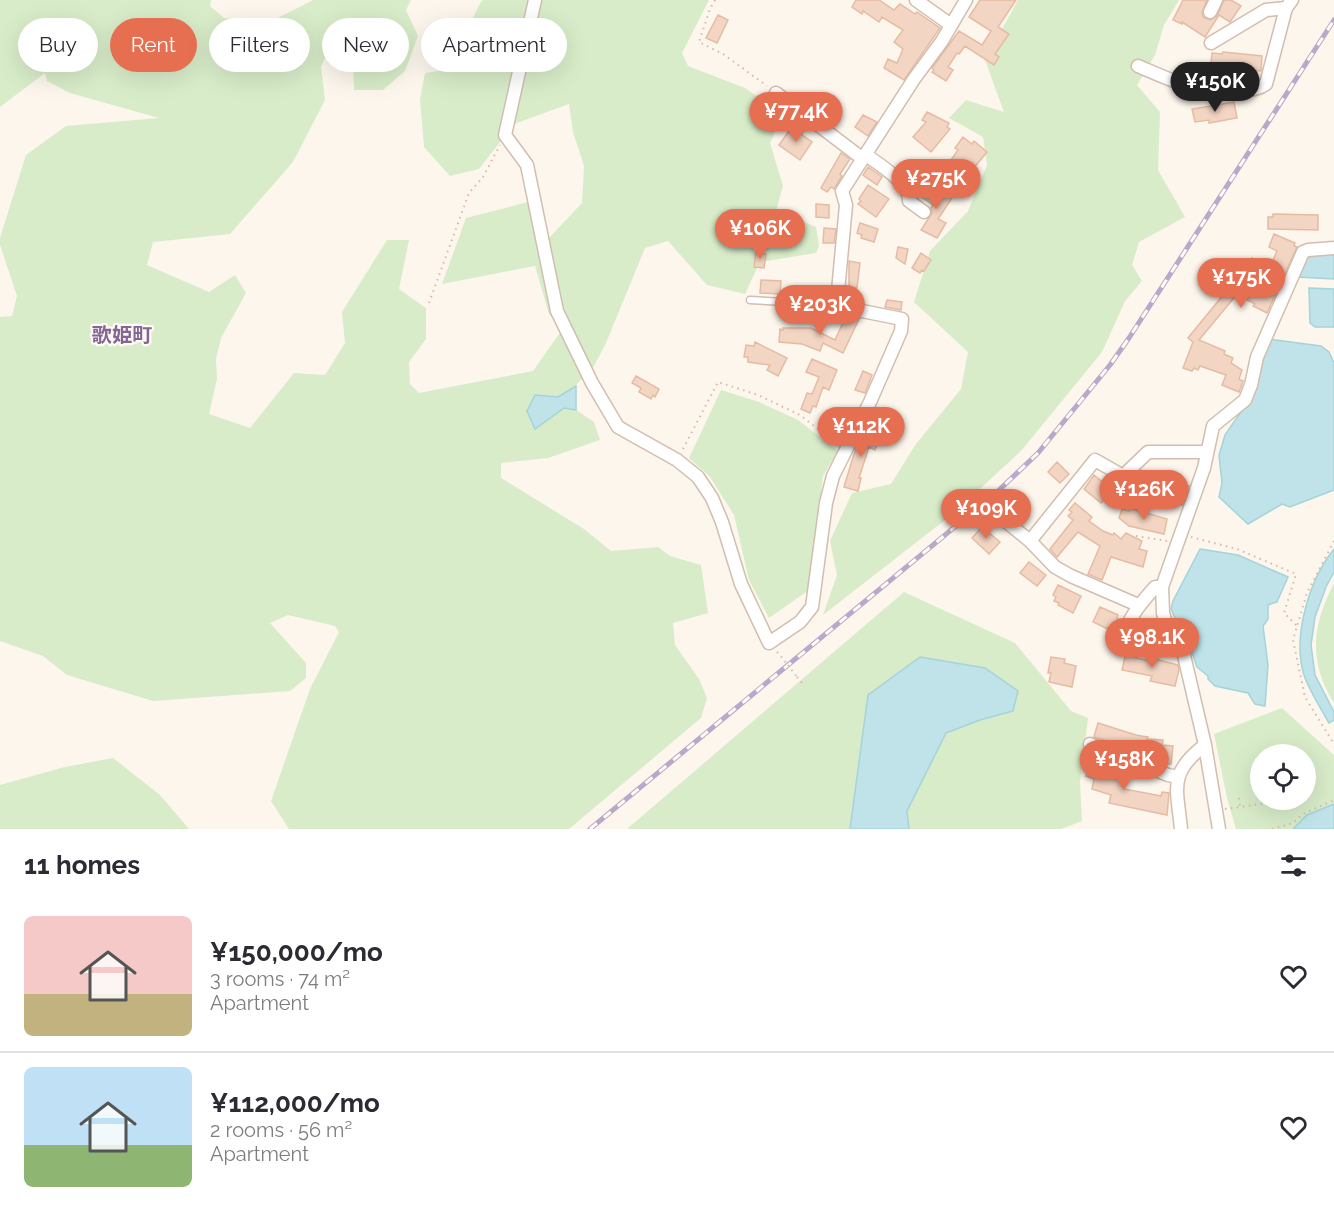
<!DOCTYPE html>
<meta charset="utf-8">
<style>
:root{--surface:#fff;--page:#f7f7f7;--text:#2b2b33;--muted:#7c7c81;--line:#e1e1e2;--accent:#e76f51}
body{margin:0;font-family:Raleway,"Noto Sans JP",sans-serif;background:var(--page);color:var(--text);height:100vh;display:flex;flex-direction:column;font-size:22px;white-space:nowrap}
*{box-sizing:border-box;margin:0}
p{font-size:20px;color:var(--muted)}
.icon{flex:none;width:33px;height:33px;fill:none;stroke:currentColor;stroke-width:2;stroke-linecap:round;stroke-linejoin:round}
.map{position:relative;height:829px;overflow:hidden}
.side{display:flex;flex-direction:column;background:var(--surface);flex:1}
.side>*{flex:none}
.guide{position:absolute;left:18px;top:18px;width:600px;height:54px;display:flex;gap:12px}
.fabs{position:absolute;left:1250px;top:744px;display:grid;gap:12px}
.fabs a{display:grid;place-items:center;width:66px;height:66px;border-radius:50%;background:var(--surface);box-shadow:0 6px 24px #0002;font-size:30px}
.price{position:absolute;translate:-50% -51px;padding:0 14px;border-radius:21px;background:var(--accent);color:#fff;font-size:20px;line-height:39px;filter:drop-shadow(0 2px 3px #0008)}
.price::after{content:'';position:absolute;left:50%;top:36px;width:18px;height:14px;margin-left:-9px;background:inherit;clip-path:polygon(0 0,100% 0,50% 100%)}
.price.active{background:#222;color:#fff}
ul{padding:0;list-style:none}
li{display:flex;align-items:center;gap:18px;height:150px;padding:0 24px}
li+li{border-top:2px solid var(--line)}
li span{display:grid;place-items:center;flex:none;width:168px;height:120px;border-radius:9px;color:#555}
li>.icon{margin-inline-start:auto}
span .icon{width:72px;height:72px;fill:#fffc;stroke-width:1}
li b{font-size:26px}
h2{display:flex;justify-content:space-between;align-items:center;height:72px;padding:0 24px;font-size:26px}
.tag{padding:0 21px;border-radius:27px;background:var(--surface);box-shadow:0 6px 24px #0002;font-size:21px;line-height:54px}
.tag.active{background:var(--accent);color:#fff}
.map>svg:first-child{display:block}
</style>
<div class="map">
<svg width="1334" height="829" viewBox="0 0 1334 829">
<rect width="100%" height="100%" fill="#fdf6ec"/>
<path fill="#d8ecc9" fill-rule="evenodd" d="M0,0H211L210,6L224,18L268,23L313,0H411L406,10L418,36L405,71L383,90H354L353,55L331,46L321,66L325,100L293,162L230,234L153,242L147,265L209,292L235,275L246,293L221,338L216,359L217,379L209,414L250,428L294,373L325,375L345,343L342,312L387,240H409L399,289L426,308V339L409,362L410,384L419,393L533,371L562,330L549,314L535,266L442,284L466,218L528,202L548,239L582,203L584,166L573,132L569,104L514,124L479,169L450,176L424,147L420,99L425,73L446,70L482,0H709L682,53L688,66L745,88L783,114L770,143L783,186L776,211L816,227L819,246L816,253L760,262L745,294L707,285L668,241L645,248L606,343L594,366L576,385L558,398L556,414L564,408L576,410L594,422L600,440L548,458L501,463V478L584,529L611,551L658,547L670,556L701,565L708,613L673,623L675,645L699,679L707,698L701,718L569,829H289L271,801L310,689L339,632L335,626L288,615L270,623L306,663V678L290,691L153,701L67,675L43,656L0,641V317L12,316L17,296L0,245V238L26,155L66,126L159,118L70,93L47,81L45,73L0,107Z
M1018,0H1179L1164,25L1155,55L1137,85L1160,112L1158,170L1185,217L1139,242L1132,265L1142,281L1125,301L1102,352L1021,451L954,513L823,615L837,575L830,541L852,493L891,484L916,444L961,389L968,352L914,302L930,251L968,211L987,165L983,137L949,118L966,100L1004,112L985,60Z
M721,390L759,402L798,420L838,451L823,476L809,590L769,618L749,580L734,515L710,477L689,458Z
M1334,583V703C1308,661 1312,626 1334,583Z
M904,592L1015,643L1071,711L1088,718L1080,782L1082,821L1061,829H909L907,811L946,733L980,720L1013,711L868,695L850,829H627Z
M1282,708L1334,755V812L1303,829H1236L1227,798L1214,734ZM1260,754H1305V800H1260Z
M113,758L160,795L189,829H0V785L65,767Z"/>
<path fill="#bfe3e8" stroke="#a5d3da" stroke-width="1.5" d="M1334,252V279L1298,277L1307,254Z
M1309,288L1334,289V327H1315L1310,323Z
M1269,339L1321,346L1329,352L1334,363V490L1290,507L1282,504L1248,524L1219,497L1222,483L1219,455L1225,435L1251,397L1260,362Z
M576,386V410L564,408L535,429L527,411L535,395L558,397Z
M1200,549L1238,555L1288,577L1277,602L1268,605V619L1263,626L1268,665L1265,706L1255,704L1248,693L1215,686L1208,679V676L1197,667L1189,644L1181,632L1171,609L1173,601Z
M1334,549V572L1326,587L1315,617L1311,645L1315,675L1334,712V720L1329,723C1321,709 1311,693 1305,678C1291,639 1309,580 1334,549Z
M920,657L985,668L1018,691L1013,711L980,720L946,733L907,811L909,829H850L868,695Z
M1334,804V829H1293L1307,815Z"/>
<path fill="#f3d5c3" stroke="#e6bba3" stroke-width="1.5" d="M856,0H879L894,10L900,4L915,14L917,12L940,28L904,80L884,68L888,59L897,63L903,49L894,42L903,30L882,17L879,22L863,11L862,14L852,7Z
M980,0H1016L998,27L1009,34L995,54L999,57L994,65L965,46L959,54L957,53L948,67L953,70L946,81L932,72L934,70L932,68L959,31L982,45L991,31L969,17Z
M1183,0H1207L1202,13L1203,17L1210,20L1217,16L1224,0H1231L1241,6L1230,22L1219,15L1205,37L1182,22V24L1173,20Z
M718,15L728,20L717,43L706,38Z
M1223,52L1262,56L1261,71L1221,67V64L1211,63L1212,53L1222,54Z
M1234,102L1237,118L1209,123V120L1195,122L1192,109Z
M927,112L949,123L947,127L950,129L931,152L913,137L926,122L922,120Z
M863,115L877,122L868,136L855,127Z
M794,124L803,131L801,134L812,142L800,160L779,145Z
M963,137L972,144L974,141L987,152L968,175L965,173L963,175L948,164L958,150L955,148Z
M841,153L850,159L840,174L842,176L834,189L831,187L827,192L821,188Z
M868,167L882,177L877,185L863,175Z
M934,183L952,198L938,219L946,223L937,238L921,230L932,213L931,208L933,205L923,198Z
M868,185L889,199L876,217L858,204L861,201L859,199Z
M816,204L829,205V218L816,217Z
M1273,214L1318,215V230L1268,229V217H1273Z
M860,223L878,229L874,242L861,238L862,235L857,233Z
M824,228L836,229L834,243H823Z
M1274,234L1295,243L1294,246L1297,247L1267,313L1253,306L1255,304L1242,297L1248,281L1199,340L1225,351L1224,354L1233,358L1231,363L1242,370L1239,379L1243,381L1239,392L1222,385L1226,375L1200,366L1198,370L1194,368L1192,371L1183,368L1193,342L1188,338L1228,289L1225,288L1232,275L1239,277L1246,263L1249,264L1252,258L1270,267L1277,251L1269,247Z
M898,247L908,249L905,264L896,258Z
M756,252L766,254L764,268L754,267Z
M921,253L931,260L924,271L922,270L920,273L912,268Z
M849,261L860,263L857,288L849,287Z
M761,280L781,281L780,294L760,293Z
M887,300L902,302L901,310L885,307Z
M846,316L859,319L843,353L823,343L820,351L802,344L779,342L780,329L783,330V328H811L835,340Z
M755,342L787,358L778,376L767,370L770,365L748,362V357H744L746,345L754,346Z
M812,359L837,370L829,390L823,387L816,407L813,406L810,413L801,409L807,393L812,394L819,377L806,372Z
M863,371L872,375L865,393L855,390Z
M636,376L659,389L655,397L653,395L651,399L639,392L641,388L632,383Z
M866,428L881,434L880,437L875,450L869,447L859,478H861L858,491L844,487L854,454Z
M1057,462L1069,474L1060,483L1048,472Z
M1094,475L1112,490L1101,503L1084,489Z
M1180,483L1189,486L1182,505L1161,497L1165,487L1177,491Z
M1018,497L1030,509L1017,520L1006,508Z
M1075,503L1092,517L1089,521L1103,531L1113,535L1114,533L1121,539L1126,533L1142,541L1139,549L1147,551L1143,567L1111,557L1102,580L1088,574L1100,546L1078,532L1057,557L1050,549L1073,520L1068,516L1072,512L1069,510Z
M1130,508L1167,519L1164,534L1129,526L1119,518L1122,509L1129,511Z
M982,527L1000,542L989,554L972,538Z
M1029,562L1046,575L1037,586L1020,573Z
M1058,585L1081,596L1073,613L1058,605L1059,603L1054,601L1056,597L1053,595Z
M1100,607L1118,615L1117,618L1121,620L1116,633L1093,622Z
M1126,652L1137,655L1136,658L1154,662L1155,659L1178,665L1179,670L1175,686L1150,681L1152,676L1122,670Z
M1051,657L1065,659L1064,663L1076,666L1072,687L1049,682L1051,673H1048Z
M1098,723L1136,735L1148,737L1147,739L1163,740L1162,745L1173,746L1171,764H1161L1158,762V760L1151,759L1152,756L1132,752L1133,749L1094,737Z
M1091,759L1109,764L1106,774L1120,778L1119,780L1126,782L1124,789L1156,795L1161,796L1162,792L1169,793L1167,815L1109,803L1111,795L1092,789L1094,779L1086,776L1088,772L1084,771L1087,761L1090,762Z"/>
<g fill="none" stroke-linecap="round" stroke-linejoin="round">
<defs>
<path id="lane" d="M750,300L839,305"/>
<path id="street" d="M535,0L505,135L527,165L557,311L592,383L618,427L677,460L698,477L712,498L722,522L741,584L769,643L800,622L812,607L826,503L833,476L870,402L901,331L902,319L842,307L837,302L846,205L842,191L914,79L942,41L966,0
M916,0L951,25
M1210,12L1216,0
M1211,43L1266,10L1286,8
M1138,66C1171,80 1202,96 1239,91C1249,90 1258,90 1266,84L1286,8L1292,0
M776,93L863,159
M866,155C880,165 910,183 909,201L924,212
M998,515L1030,541L1055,567L1071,576L1138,605
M1030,541L1095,460L1123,476L1148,452H1207
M1123,640C1127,619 1141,603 1155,587H1162
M1090,744L1168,775L1178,777
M1181,829C1177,788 1168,773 1205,745
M1219,829L1205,745L1182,647L1167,626L1163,613L1162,587L1204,468L1213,426L1245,400L1251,385L1257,357L1303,252L1308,250L1334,248"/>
</defs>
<use href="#lane" stroke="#d1beb0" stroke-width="9"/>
<use href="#street" stroke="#d1beb0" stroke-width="15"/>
<path stroke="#d9b8a5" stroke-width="2" stroke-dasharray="1.5 4.5" stroke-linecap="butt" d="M715,0L710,9L699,42L723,54L767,86
M429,303L469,193L483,177L500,145
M683,449L718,382L758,395L800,415L836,443
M1136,536L1167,541
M1191,537L1237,549L1296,574L1284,613L1297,626
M1334,541L1307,593L1293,640L1305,697L1334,744
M777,652L788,665
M797,677L803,684
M1239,798L1240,807
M1225,809L1282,801
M1272,829L1293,823L1303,814L1334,800"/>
<use href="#lane" stroke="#fff" stroke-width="6"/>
<use href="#street" stroke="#fff" stroke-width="12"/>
<defs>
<path id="rail" d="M590,829L997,492L1038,453L1110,365L1129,338L1334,20"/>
</defs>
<use href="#rail" stroke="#b9a8c9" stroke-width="5"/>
<use href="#rail" stroke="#fffaf3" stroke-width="3" stroke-dasharray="9" stroke-linecap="butt"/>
<path stroke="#d9b8a5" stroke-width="2" stroke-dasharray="1.5 4.5" stroke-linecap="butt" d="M788,665L797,677"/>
</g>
<g text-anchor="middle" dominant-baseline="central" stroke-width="4.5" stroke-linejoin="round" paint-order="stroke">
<g font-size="20" font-weight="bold" fill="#846695" stroke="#fffaf3">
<text x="122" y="335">歌姫町</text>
</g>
</g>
</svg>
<div class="fabs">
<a><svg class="icon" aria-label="locate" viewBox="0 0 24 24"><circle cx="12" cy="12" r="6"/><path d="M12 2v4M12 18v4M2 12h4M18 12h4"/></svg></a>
</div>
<b class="price active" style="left:1215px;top:113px">¥150K</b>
<b class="price" style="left:796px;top:143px">¥77.4K</b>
<b class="price" style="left:936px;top:210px">¥275K</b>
<b class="price" style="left:760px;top:260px">¥106K</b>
<b class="price" style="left:1241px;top:309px">¥175K</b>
<b class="price" style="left:820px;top:336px">¥203K</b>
<b class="price" style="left:861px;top:458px">¥112K</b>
<b class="price" style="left:1144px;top:521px">¥126K</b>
<b class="price" style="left:986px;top:540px">¥109K</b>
<b class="price" style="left:1152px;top:669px">¥98.1K</b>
<b class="price" style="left:1124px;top:791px">¥158K</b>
<div class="guide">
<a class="tag">Buy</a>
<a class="tag active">Rent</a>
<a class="tag">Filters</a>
<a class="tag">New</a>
<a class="tag">Apartment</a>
</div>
</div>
<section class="side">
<h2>11 homes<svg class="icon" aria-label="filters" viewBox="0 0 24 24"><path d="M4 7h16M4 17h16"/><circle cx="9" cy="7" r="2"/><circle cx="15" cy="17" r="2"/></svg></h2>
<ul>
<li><span style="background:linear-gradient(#f6c9c9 65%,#c2b280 0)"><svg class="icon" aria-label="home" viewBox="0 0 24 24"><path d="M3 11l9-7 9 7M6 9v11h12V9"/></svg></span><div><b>¥150,000/mo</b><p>3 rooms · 74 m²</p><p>Apartment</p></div><svg class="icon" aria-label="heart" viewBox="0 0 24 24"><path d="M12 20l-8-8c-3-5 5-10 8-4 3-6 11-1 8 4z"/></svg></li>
<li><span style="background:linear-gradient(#bfe0f5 65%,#8fb573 0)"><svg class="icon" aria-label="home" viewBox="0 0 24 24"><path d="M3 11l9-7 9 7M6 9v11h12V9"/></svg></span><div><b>¥112,000/mo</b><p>2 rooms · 56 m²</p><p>Apartment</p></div><svg class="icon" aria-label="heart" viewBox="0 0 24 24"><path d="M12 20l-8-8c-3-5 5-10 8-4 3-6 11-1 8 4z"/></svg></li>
</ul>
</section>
